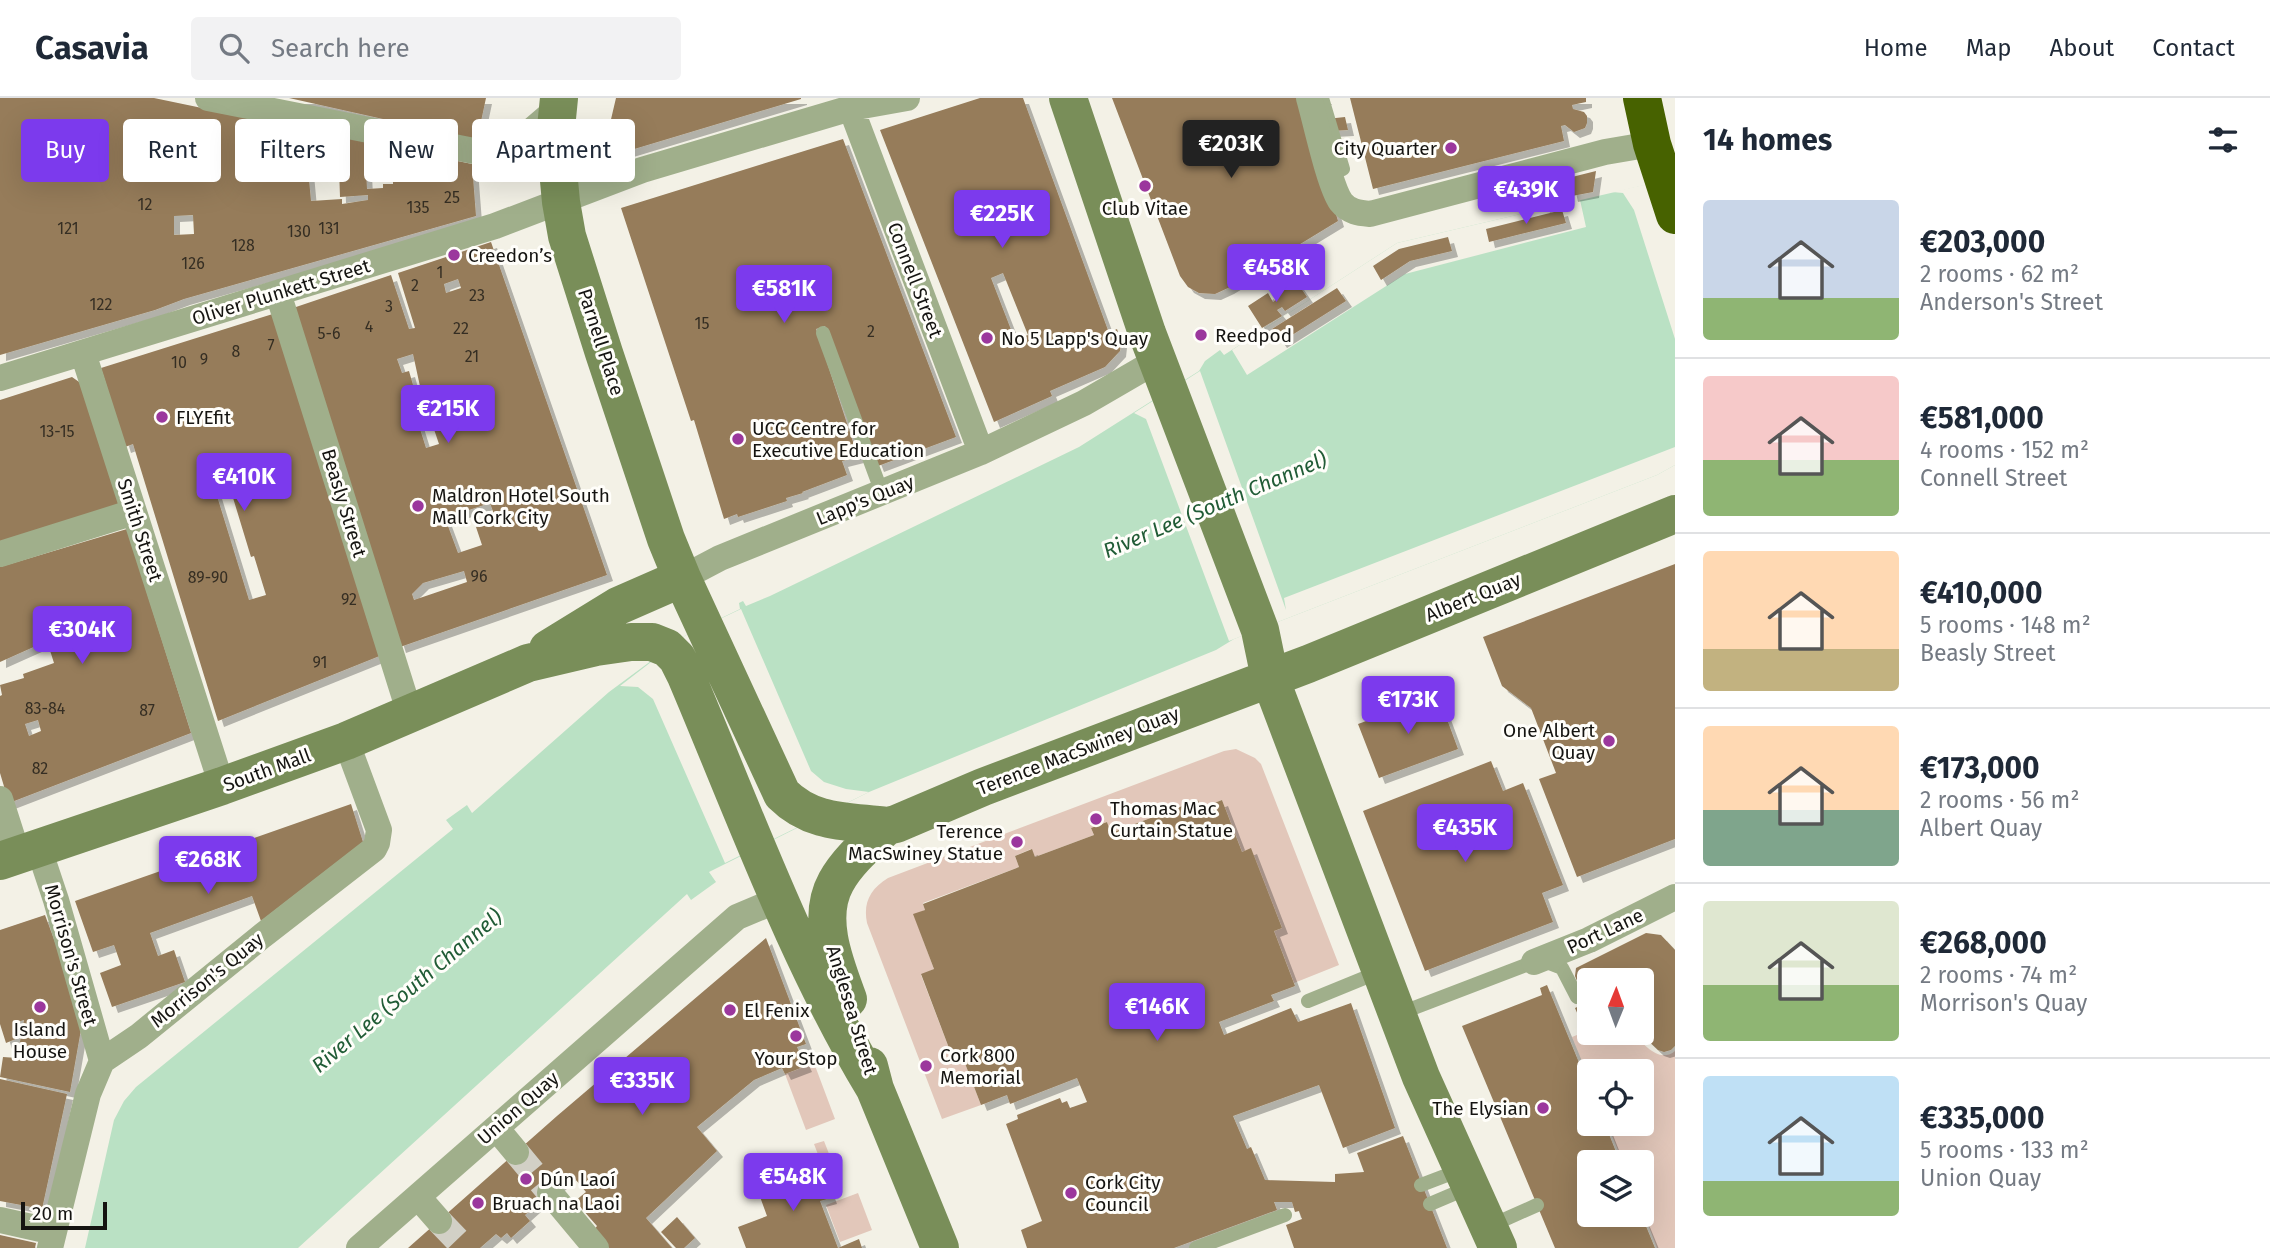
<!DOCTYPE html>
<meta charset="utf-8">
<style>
:root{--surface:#fff;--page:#f2f2f3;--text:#1f2937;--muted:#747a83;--line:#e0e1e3;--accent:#7c3aed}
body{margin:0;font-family:"Fira Sans",sans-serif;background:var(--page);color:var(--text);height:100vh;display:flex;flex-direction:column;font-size:26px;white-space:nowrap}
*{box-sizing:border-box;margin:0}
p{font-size:23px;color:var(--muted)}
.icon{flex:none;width:38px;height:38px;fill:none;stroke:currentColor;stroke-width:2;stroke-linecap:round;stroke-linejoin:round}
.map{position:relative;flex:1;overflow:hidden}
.drawer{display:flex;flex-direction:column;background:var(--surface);width:595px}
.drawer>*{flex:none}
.banner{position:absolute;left:21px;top:21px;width:665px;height:63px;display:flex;gap:14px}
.needle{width:46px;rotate:1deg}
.controls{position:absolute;left:1577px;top:870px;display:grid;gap:14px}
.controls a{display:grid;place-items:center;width:77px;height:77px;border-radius:7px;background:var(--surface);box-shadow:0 7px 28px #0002;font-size:35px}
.scale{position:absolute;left:21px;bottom:18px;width:86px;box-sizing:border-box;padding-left:7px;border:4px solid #151411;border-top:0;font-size:19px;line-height:24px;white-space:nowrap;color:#151411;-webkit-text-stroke:5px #fffefa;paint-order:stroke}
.price{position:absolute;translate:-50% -60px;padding:0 16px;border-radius:7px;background:var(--accent);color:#fff;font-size:23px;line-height:46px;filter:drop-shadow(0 2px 4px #0008)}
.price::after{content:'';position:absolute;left:50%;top:42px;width:21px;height:16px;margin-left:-10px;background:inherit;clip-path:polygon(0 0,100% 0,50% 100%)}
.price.selected{background:#222;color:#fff}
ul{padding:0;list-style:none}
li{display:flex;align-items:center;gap:21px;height:175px;padding:0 28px}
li+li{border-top:2px solid var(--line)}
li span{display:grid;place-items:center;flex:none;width:196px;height:140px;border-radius:7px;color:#555}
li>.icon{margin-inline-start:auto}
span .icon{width:84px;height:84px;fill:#fffc;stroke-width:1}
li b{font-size:30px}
h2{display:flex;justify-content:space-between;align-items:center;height:84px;padding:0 28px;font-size:30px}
.tag{padding:0 24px;border-radius:7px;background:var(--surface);box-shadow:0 7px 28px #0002;font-size:24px;line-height:63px}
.tag.selected{background:var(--accent);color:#fff}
header{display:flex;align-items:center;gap:42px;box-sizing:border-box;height:98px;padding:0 35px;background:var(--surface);border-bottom:2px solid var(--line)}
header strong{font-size:33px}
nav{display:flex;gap:38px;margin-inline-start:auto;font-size:24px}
.search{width:490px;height:63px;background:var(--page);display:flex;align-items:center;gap:18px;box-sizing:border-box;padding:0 24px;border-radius:7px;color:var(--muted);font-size:26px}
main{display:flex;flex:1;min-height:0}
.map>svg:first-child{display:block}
</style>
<header>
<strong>Casavia</strong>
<div class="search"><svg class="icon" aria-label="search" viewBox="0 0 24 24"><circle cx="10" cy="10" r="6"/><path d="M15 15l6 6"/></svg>Search here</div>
<nav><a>Home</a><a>Map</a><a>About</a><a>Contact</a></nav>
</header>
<main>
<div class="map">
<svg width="1675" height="1150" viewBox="0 0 1675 1150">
<defs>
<filter id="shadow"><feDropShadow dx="6" dy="6" stdDeviation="0" flood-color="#0004"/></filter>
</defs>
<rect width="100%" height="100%" fill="#f3f1e6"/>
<path fill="#e2c7ba" d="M1236,651L1255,660L1261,666L1339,867L1294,885L1274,833L1282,830L1251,751L1242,754L1222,702L1201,710L1198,702L1111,735L1107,724L1091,730L1094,737L1035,759L1031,751L1015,758L1019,769L923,805L925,812L914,817L934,871L921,877L952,958L961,955L981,1007L942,1021L867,825C863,805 870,791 888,780L1224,653Z
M1589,932V934L1633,935C1643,946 1660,966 1675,953V1150H1657L1642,1111V1064H1623L1607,1026H1642V973H1589V981L1572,939Z
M814,965L835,1021L806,1032L785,976Z
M824,1043L842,1089L832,1093L814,1046Z
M858,1095L872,1132L840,1144L826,1107Z"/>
<path fill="#bae1c4" d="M1675,80V367L1657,377L1234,541L1216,552L869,694L709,774L716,784L691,802L687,796L298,1150H85L114,1022L124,1003L136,989L453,731L446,722L467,707L472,715L609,594L686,537L740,511L739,505L743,503L746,508L770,498L1079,349L1199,273L1205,263L1220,252L1224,257L1397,145Z"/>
<path fill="#f3f1e6" d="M1675,80V241L1634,112L1623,95L1612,94Z
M1580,102L1586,129L1405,176L1247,277L1232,252L1397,145Z
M1200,273L1286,512L1284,500L1675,349V367L1657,377L1229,543L1146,321L1134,315Z
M741,511L811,673L824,684L846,691L869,694L725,765L653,601L638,589L620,588L686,537Z"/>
<path fill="#967c5a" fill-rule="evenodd" filter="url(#shadow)" d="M0,0H154L472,66L476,118L184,201L155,212L0,257ZM339,70L340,99L368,97V102L342,106V101L311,103L308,71ZM366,72L393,78V86H383V90L367,91ZM193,117L194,136L174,137V118Z
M289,0H486L477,42Z
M616,0H801V1L611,58L604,51Z
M980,0H1023L1109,235L1117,231L1121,244L1120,253L1105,269L1050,293L1052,298L994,324L880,32ZM1003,175L1028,237L1015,242L991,180Z
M1112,0H1326L1308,23L1345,19L1348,32L1311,34L1338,123L1228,190L1215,196L1199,195L1188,189L1180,178Z
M1350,0H1586V4L1572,7L1573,11L1584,14L1587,18V25L1585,30L1574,34L1565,27L1561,28L1564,43L1373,91Z
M843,41L956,339L878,368L825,228L816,231L858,359L842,363L847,377L802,394L803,395L786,400L787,403L738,419L737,416L724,421L694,322L691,323L621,110Z
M1596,73L1593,94L1572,98L1568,80Z
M1560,76L1568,103L1544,109L1536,82Z
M1562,112L1566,125L1489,144L1486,131Z
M1448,139L1452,153L1410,163L1381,182L1373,168L1399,151Z
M491,144L607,477L400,549L293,210L391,177L409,231L415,230L398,175ZM458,181L461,190L446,195L444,186ZM413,256L421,293L439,346L426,350L409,296L415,294L409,273L402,275L397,261ZM490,405L496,422L476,429L482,447L458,455L445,420ZM464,473L467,484L414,502L412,496L423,485Z
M1296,183L1307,199L1285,213L1282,209L1277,212L1282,218L1262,230L1248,208L1268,195L1273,204L1277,201L1274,197Z
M1337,190L1346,203L1281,244L1272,231Z
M276,215L382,557L218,623L133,346L125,349L101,270ZM220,357L251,459L254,458L266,497L249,502L209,372L207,373L204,362Z
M72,279L82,286L120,410L0,447V302Z
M127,431L191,635L9,705L0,675V598L2,597L0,587L24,580L23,576L54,565L47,543L0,564V469ZM38,622L41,633L29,638L25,626Z
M1675,466V741L1577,779L1539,681L1556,675L1531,610L1502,588L1483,539Z
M1438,597L1458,651L1379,680L1358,626Z
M1491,663L1503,693L1523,685L1563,787L1542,795L1553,824L1425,873L1363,713Z
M1198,702L1201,710L1222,702L1242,754L1251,750L1282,830L1274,833L1295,888L1271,897L1274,903L1219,924L1224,937L1291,910L1298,924L1351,905L1395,1030L1343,1050L1319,987L1233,1018L1247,1051L1251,1049L1265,1082L1335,1084V1076L1364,1074L1357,1055L1403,1038L1447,1150H1294L1286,1127L1302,1121L1299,1113L1295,1114L1292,1104H1274L1277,1112L1174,1150H1027L1021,1132L1042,1123L1006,1026L1018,1021L1017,1017L1060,1000L1062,1005L1067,1003L1070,1010L1087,1004L1077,980L1010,1006L1007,997L981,1007L961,955L952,958L921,876L934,871L913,816L925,812L923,806L1019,769L1015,758L1032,751L1035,759L1094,737L1091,730L1107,724L1111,735Z
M351,706L363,744L261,823L252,798L150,835L158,858L174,852L185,884L112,909L100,875L121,867L114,847L93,854L75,803Z
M45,817L83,920L70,994L0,979L3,959L17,960L24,922L14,925L18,940L6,945L0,926V832Z
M1646,835L1661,837L1675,852V948L1671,952L1664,954L1658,952L1639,934H1642V931L1645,929L1642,921V882H1589V928L1584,931L1575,910L1586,905L1575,878L1576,870Z
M766,840L806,946L797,949L806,968L785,976L782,970L754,982L697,1029L717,1053L646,1120L672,1150H609L594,1132L597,1128L575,1103L586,1094L571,1076L525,1117L530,1123L511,1140L507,1135L501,1140L496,1136L480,1150H408L557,1018Z
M1547,887L1580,967H1577L1587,995L1589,994V1026H1605L1620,1064H1589V1116H1641L1655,1150H1555L1462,928L1542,897L1540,890Z
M0,981L67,996L42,1111L0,1103Z
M817,1062L831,1100L820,1103L838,1150L859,1141L862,1150H746L738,1129L767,1118L755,1085Z
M677,1119L695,1140L684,1150H676L661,1134Z
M0,1137L36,1145L35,1150H0Z"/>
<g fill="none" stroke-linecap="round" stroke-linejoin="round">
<path stroke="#d2d0c6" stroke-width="26" stroke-dasharray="26 13" stroke-linecap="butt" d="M516,1054L550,1095
M439,1123L465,1150"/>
<path stroke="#a0af8b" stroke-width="14" d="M1322,0L1343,71
M823,235L882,395
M1308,903L1379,874
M1398,916L1534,864L1544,863L1562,870L1577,899
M1421,1087L1463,1071
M1430,1106L1470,1089
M1490,1128L1537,1107
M1196,1150L1285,1117"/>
<path stroke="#a0af8b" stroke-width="26" d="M208,0L484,55L509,52L557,11
M1309,0C1316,24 1329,87 1341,104C1349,114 1359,115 1370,116L1605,54L1652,46
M851,10L981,354
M278,195L410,616
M83,255L222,688
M0,280L495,128L642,72L851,10L907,0
M0,456L134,414
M682,480L720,460L981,354L1084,305L1158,262
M0,701L18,757
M39,751L56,802L102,963
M1534,864L1589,842L1675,799
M496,1030L516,1054
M550,1095L596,1150
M418,1099L439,1123
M0,1122L54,1134
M50,1150L88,996L102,963L139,938L262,838L374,751L377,745L379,732L346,643
M359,1150L737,819L780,801"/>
<path stroke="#798e59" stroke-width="38" d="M559,0L555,40L561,104L567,138L604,255L666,441L682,480L782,696C812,726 847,723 887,728L896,726L983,689L1308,566L1675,416
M1068,0L1147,235L1260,532L1270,580L1421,979L1498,1150
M548,551L618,508L682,480
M0,763L222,688L346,643L528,565L596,549L631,544H652L667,550L677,560L686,578C745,717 797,862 875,991
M848,901C835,866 816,820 836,784C848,762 869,745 887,728
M869,968L875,991L940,1150"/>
<path stroke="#476200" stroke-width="38" d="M1642,0L1652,46L1675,117"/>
</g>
<g fill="#9b379d" stroke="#fffefa" stroke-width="2.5">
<circle cx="1451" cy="50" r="7"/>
<circle cx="1145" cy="88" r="7"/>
<circle cx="454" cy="157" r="7"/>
<circle cx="1201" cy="237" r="7"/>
<circle cx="987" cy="240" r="7"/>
<circle cx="162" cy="319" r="7"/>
<circle cx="738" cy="341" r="7"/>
<circle cx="418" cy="408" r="7"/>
<circle cx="1609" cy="643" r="7"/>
<circle cx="1096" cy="721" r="7"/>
<circle cx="1017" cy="744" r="7"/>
<circle cx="40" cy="909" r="7"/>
<circle cx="730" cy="912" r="7"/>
<circle cx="796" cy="938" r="7"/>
<circle cx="926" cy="968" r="7"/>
<circle cx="1543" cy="1010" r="7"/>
<circle cx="526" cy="1081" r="7"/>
<circle cx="1071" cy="1095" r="7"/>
<circle cx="478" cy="1105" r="7"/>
</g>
<g text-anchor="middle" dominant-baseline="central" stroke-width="6" stroke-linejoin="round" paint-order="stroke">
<g font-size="16" fill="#352e23">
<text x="452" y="99">25</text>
<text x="145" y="106">12</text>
<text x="418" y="109">135</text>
<text x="68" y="130">121</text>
<text x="329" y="130">131</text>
<text x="299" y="133">130</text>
<text x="243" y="147">128</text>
<text x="193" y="165">126</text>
<text x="440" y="174">1</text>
<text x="415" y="187">2</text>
<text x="477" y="197">23</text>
<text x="101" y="206">122</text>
<text x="389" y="208">3</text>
<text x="702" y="225">15</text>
<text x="369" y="228">4</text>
<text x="461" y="230">22</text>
<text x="871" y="233">2</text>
<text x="329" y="235">5-6</text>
<text x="271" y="247">7</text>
<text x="236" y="253">8</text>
<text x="472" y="258">21</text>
<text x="204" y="261">9</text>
<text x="179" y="264">10</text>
<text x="57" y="333">13-15</text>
<text x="479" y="478">96</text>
<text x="208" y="479">89-90</text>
<text x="349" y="501">92</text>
<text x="320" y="564">91</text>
<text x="45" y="610">83-84</text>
<text x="147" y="612">87</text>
<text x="40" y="670">82</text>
</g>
<g font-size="19" fill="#151411" stroke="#fffefa" text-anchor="start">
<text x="1437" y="50" text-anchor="end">City Quarter</text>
<text x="1145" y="110" text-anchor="middle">Club Vitae</text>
<text x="468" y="157">Creedon’s</text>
<text x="1215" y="237">Reedpod</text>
<text x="1001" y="240">No 5 Lapp's Quay</text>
<text x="176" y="319">FLYEfit</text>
<text x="752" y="330">UCC Centre for<tspan x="752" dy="22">Executive Education</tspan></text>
<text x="432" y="397">Maldron Hotel South<tspan x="432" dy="22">Mall Cork City</tspan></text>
<text x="1595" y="632" text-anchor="end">One Albert<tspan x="1595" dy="22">Quay</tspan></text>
<text x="1110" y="710">Thomas Mac<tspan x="1110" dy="22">Curtain Statue</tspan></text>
<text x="1003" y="733" text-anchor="end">Terence<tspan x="1003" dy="22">MacSwiney Statue</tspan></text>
<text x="744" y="912">El Fenix</text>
<text x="40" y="931" text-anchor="middle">Island<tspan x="40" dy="22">House</tspan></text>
<text x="940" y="957">Cork 800<tspan x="940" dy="22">Memorial</tspan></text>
<text x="796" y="960" text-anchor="middle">Your Stop</text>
<text x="1529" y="1010" text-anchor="end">The Elysian</text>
<text x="540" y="1081">Dún Laoí</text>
<text x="1085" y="1084">Cork City<tspan x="1085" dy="22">Council</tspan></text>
<text x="492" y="1105">Bruach na Laoi</text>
</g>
<g font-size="19" fill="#151411" stroke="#fffefa">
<text transform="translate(915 182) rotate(69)">Connell Street</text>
<text transform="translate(281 194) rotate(-17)">Oliver Plunkett Street</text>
<text transform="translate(601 244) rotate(72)">Parnell Place</text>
<text transform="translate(865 402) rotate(-22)">Lapp's Quay</text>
<text transform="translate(344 405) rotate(73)">Beasly Street</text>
<text transform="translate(140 432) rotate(72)">Smith Street</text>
<text transform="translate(1473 499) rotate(-22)">Albert Quay</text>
<text transform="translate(1078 653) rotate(-21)">Terence MacSwiney Quay</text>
<text transform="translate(267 672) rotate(-20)">South Mall</text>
<text transform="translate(1605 833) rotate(-25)">Port Lane</text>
<text transform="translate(71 857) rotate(74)">Morrison's Street</text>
<text transform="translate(207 882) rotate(-39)">Morrison's Quay</text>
<text transform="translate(852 912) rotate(73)">Anglesea Street</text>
<text transform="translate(518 1010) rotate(-41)">Union Quay</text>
</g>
<g font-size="21" font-style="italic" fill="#215c36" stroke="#fffefa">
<text transform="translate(1215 407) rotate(-23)">River Lee (South Channel)</text>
<text transform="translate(407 893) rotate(-40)">River Lee (South Channel)</text>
</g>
</g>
</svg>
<div class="controls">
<a><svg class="needle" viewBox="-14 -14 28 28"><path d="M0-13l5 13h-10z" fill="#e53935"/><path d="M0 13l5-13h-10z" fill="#747a83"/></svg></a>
<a><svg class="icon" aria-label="locate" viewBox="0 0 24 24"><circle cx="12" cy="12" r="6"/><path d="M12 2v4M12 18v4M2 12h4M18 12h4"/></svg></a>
<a><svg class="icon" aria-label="layers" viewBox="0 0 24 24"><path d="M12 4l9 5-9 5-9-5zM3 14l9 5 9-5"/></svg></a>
</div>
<div class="scale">20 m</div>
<b class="price selected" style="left:1231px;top:82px">€203K</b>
<b class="price" style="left:1526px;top:128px">€439K</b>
<b class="price" style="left:1002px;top:152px">€225K</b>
<b class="price" style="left:1276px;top:206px">€458K</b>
<b class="price" style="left:784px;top:227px">€581K</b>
<b class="price" style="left:448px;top:347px">€215K</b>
<b class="price" style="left:244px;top:415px">€410K</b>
<b class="price" style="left:82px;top:568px">€304K</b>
<b class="price" style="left:1408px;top:638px">€173K</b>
<b class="price" style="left:1465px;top:766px">€435K</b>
<b class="price" style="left:208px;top:798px">€268K</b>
<b class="price" style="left:1157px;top:945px">€146K</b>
<b class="price" style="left:642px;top:1019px">€335K</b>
<b class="price" style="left:793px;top:1115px">€548K</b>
<div class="banner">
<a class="tag selected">Buy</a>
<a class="tag">Rent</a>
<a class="tag">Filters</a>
<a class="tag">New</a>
<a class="tag">Apartment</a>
</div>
</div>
<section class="drawer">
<h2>14 homes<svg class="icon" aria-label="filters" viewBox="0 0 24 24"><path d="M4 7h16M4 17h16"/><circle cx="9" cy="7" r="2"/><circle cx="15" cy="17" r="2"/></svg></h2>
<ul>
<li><span style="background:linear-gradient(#c9d6e8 70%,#8fb573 0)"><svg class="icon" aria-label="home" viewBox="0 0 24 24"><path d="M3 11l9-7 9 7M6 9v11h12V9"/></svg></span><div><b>€203,000</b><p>2 rooms · 62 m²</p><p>Anderson's Street</p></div></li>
<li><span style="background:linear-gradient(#f6c9c9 60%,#8fb573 0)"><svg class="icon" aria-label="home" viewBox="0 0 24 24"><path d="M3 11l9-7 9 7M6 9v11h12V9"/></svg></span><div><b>€581,000</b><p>4 rooms · 152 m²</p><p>Connell Street</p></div></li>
<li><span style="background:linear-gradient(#ffd9b3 70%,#c2b280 0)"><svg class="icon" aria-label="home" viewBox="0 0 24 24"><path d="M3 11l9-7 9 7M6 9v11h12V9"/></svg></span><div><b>€410,000</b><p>5 rooms · 148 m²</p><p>Beasly Street</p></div></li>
<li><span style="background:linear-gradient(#ffd9b3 60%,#7fa58c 0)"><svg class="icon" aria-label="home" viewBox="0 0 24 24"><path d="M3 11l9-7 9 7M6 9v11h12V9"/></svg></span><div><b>€173,000</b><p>2 rooms · 56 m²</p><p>Albert Quay</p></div></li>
<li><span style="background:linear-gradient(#dfe7d0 60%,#8fb573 0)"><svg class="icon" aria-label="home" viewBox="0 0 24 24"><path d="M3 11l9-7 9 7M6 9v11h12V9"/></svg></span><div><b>€268,000</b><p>2 rooms · 74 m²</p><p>Morrison's Quay</p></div></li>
<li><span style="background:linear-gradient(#bfe0f5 75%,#8fb573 0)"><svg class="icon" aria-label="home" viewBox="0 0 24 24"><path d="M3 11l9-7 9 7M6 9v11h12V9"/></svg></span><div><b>€335,000</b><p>5 rooms · 133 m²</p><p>Union Quay</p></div></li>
</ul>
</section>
</main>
